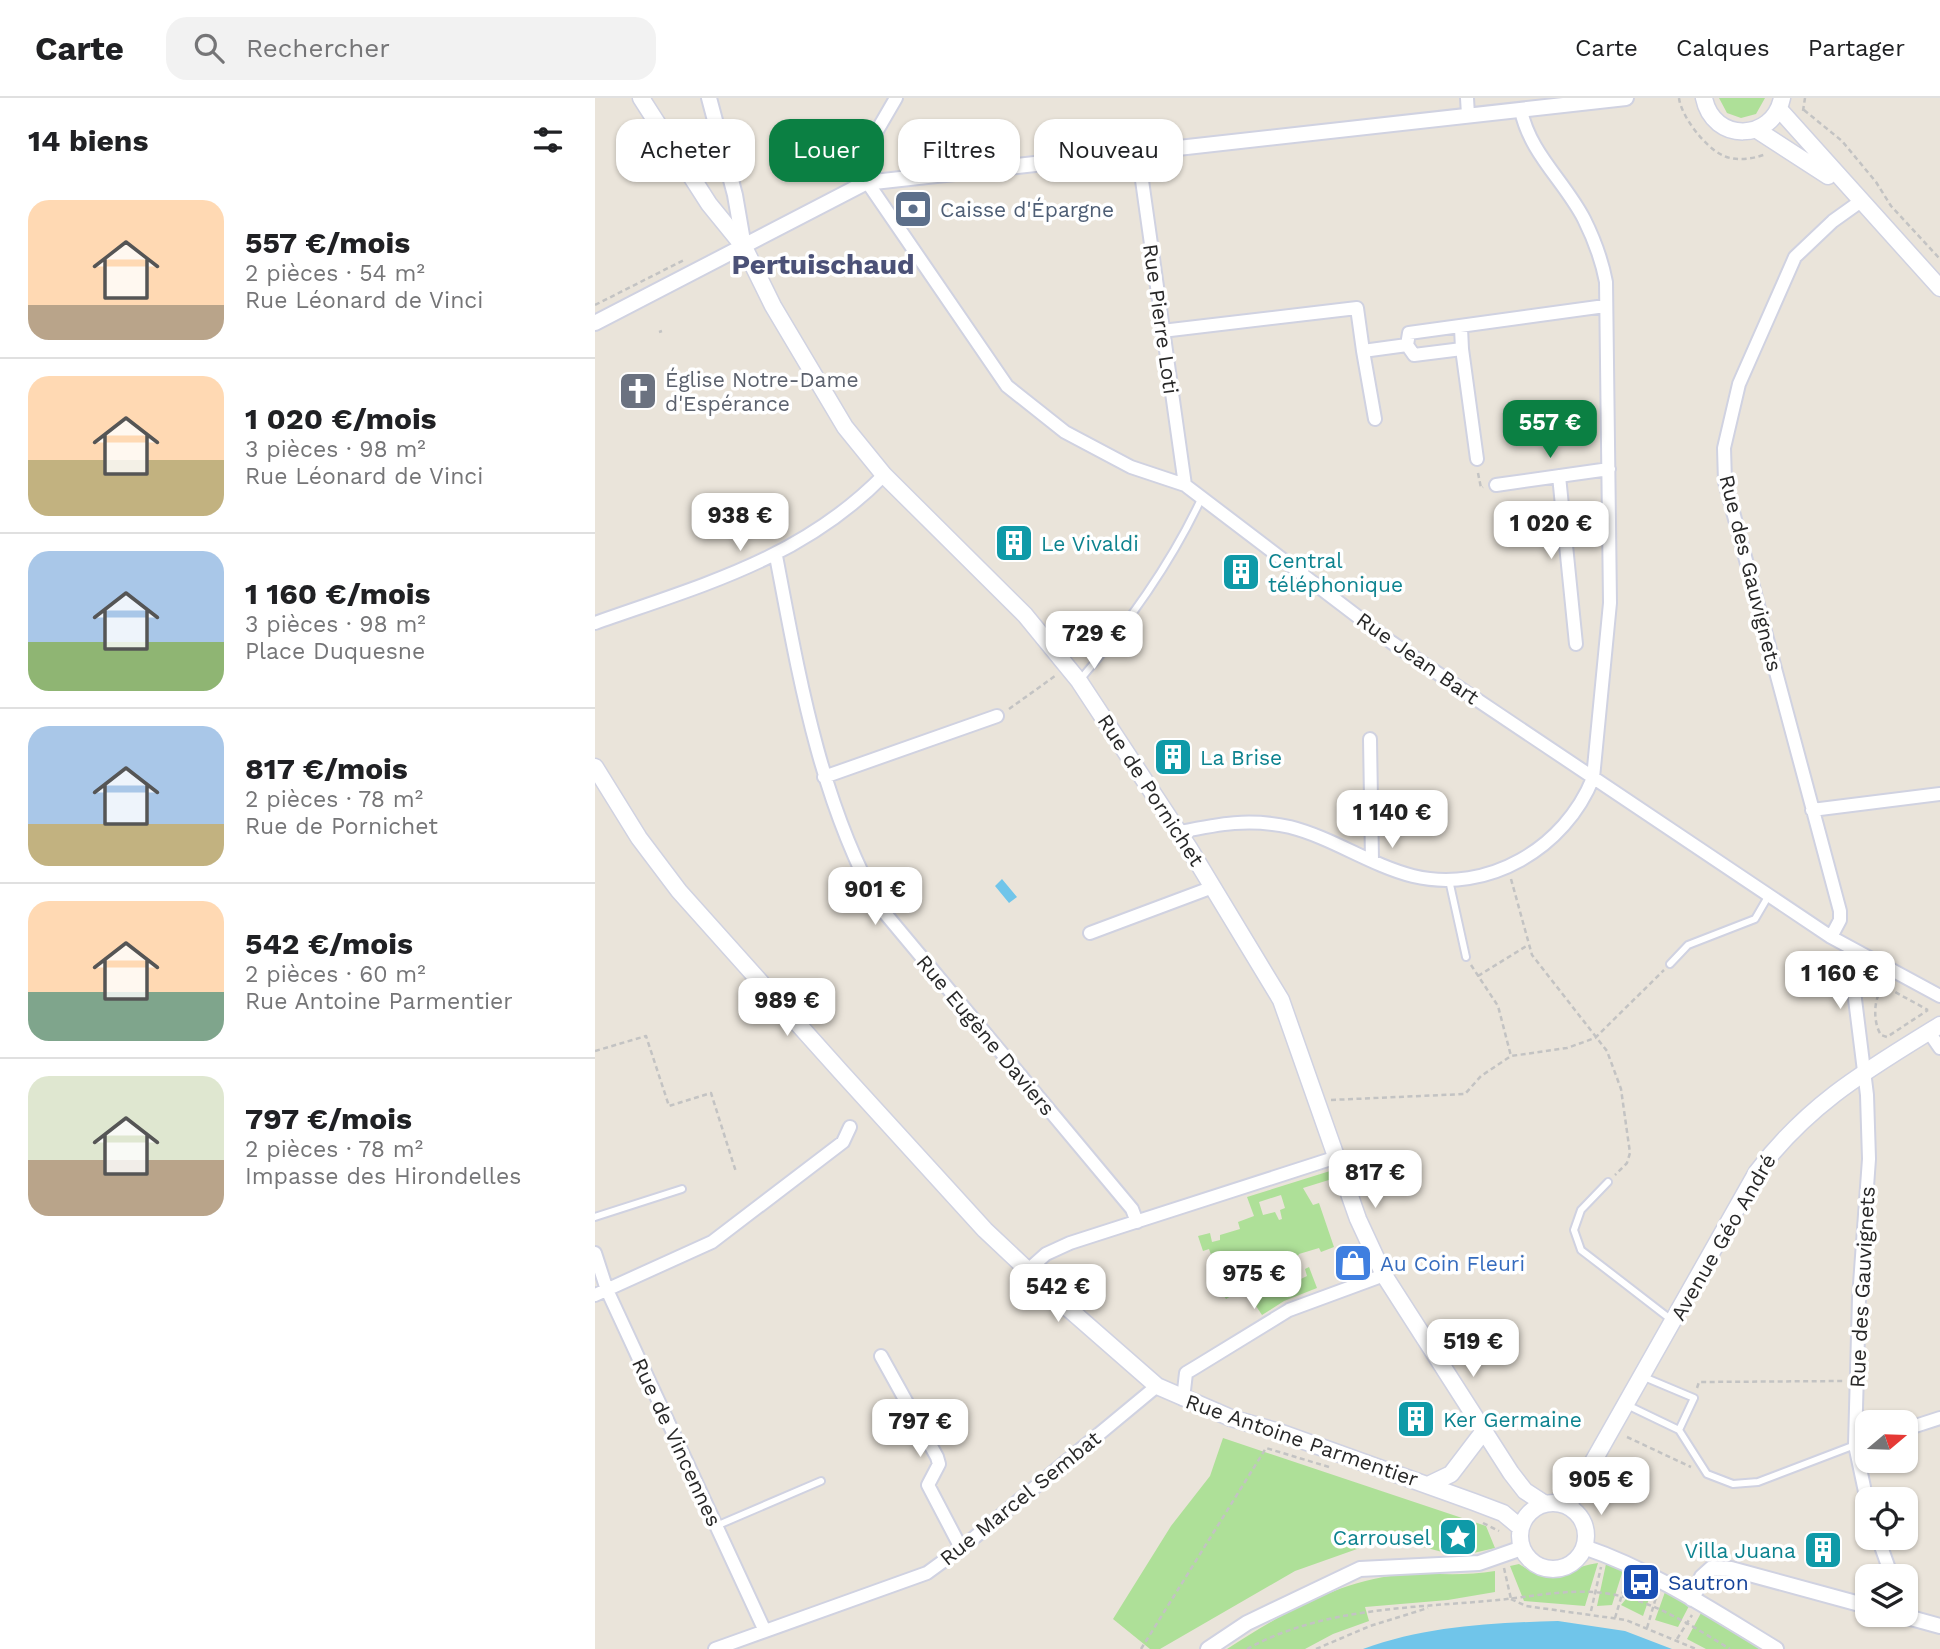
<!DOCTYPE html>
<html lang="fr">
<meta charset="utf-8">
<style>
:root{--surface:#fff;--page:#f2f2f2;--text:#202124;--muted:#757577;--line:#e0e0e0;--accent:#0b8043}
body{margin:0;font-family:"Work Sans",sans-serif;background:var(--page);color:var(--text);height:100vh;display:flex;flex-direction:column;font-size:26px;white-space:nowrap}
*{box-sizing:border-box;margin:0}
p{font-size:23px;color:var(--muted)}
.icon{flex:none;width:38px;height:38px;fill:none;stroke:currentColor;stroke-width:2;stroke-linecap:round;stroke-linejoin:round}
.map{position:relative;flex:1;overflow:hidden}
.panel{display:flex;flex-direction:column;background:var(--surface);width:595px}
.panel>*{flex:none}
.guide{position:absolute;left:21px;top:21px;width:665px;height:63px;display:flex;gap:14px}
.needle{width:46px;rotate:71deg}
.fabs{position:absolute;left:1260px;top:1312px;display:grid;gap:14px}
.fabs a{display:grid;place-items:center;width:63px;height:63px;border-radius:14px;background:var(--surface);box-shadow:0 2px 5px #0004;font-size:35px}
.price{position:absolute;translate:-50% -60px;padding:0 16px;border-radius:14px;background:#fff;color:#222;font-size:23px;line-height:46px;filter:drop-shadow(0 2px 4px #0008)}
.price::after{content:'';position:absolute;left:50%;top:42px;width:21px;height:16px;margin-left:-10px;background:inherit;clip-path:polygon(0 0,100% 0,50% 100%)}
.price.active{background:var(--accent);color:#fff}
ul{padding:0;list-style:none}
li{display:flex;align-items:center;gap:21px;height:175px;padding:0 28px}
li+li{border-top:2px solid var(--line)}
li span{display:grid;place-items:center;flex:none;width:196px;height:140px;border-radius:21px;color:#555}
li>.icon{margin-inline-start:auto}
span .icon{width:84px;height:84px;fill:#fffc;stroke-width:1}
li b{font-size:30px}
h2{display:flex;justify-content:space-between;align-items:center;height:84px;padding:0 28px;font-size:30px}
.chip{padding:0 24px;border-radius:21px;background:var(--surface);box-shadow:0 2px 5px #0004;font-size:24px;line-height:63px}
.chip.active{background:var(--accent);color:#fff}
header{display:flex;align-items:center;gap:42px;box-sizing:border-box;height:98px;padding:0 35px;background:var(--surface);border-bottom:2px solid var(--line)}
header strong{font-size:33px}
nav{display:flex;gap:38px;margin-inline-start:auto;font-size:24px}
.search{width:490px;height:63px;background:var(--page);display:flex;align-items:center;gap:18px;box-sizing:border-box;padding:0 24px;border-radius:21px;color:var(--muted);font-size:26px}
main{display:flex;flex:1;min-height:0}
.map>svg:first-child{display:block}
</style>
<header>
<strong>Carte</strong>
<div class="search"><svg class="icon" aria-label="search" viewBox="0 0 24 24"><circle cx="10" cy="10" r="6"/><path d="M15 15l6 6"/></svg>Rechercher</div>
<nav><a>Carte</a><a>Calques</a><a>Partager</a></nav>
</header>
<main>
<section class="panel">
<h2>14 biens<svg class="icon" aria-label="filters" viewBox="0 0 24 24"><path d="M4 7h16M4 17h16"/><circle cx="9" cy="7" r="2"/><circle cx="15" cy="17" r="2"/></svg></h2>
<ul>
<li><span style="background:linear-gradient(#ffd9b3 75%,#b9a48a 0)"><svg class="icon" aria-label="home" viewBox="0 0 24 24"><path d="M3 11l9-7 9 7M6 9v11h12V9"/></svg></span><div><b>557 €/mois</b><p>2 pièces · 54 m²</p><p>Rue Léonard de Vinci</p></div></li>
<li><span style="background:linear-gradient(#ffd9b3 60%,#c2b280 0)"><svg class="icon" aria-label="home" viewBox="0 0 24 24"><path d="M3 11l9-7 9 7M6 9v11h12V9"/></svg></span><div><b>1 020 €/mois</b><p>3 pièces · 98 m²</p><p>Rue Léonard de Vinci</p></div></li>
<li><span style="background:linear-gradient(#a9c7e8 65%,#8fb573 0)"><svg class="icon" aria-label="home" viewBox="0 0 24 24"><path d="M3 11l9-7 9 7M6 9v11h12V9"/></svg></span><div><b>1 160 €/mois</b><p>3 pièces · 98 m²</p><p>Place Duquesne</p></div></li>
<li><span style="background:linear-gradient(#a9c7e8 70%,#c2b280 0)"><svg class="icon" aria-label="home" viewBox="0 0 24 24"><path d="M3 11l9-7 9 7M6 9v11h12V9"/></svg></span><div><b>817 €/mois</b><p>2 pièces · 78 m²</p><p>Rue de Pornichet</p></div></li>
<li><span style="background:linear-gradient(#ffd9b3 65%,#7fa58c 0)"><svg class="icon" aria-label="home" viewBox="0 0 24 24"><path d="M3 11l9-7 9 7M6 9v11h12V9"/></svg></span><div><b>542 €/mois</b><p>2 pièces · 60 m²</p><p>Rue Antoine Parmentier</p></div></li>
<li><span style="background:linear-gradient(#dfe7d0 60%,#b9a48a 0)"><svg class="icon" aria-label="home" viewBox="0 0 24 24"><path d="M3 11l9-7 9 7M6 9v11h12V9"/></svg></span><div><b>797 €/mois</b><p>2 pièces · 78 m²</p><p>Impasse des Hirondelles</p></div></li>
</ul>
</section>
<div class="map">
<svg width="1345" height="1551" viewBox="0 0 1345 1551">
<rect width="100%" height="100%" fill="#eae4da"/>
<path fill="#aee098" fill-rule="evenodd" d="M1124,0H1170L1161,16L1146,20L1132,15Z
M735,1073L737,1081L708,1090L718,1107L724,1105L739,1149L726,1154L724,1150L704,1156L697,1168L691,1171L687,1162L680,1165L682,1172L671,1176L667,1168L651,1178L665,1198L677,1190L679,1194L712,1178L710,1171L714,1169L722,1190L689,1203L667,1217L649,1190L631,1201L616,1177L622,1174L614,1151L608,1153L603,1138L615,1135L617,1144L625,1142V1137L645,1131L643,1124L659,1118L652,1099ZM686,1097L690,1110L685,1112L687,1121L684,1122L680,1114L668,1117L664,1104Z
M628,1340L891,1428L900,1450L874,1456L851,1455L817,1446L779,1445L700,1473L565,1551H555L518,1521L576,1428L615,1378Z
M1003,1465L990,1508L929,1503L915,1468L924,1466C962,1491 966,1470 1003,1465Z
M1011,1466L1028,1472L1017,1507L1002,1508Z
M900,1473V1494L853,1502L770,1509L774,1523L738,1536L710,1551H632C683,1518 742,1483 804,1477C836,1474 867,1479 900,1473Z
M1041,1489L1055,1498L1048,1518L1026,1507Z
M1070,1494L1094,1508L1083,1529L1060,1522Z
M1106,1515L1165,1551H1111L1092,1541Z"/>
<path fill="#70c5ea" d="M407,781L422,799L414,805L400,788Z
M963,1523L1030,1533L1077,1551H768C832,1528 895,1525 963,1523Z"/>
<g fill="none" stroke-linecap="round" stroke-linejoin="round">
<defs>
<path id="service" d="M484,583C532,527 576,466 607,399
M854,782L871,859
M1075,866L1093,847L1160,821L1174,797
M1013,1084L986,1112L979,1132L986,1152L1078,1223
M0,1119L87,1091
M1049,1279L1099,1300L1084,1332
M1032,1307L1084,1332L1112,1376L1138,1386L1163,1384L1260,1347
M121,1428L226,1383"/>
<path id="minor" d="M301,0L265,62L266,75L412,288L470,334L536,369L590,387L796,544L1236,839L1345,898
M872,0L873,17
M543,54L590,387
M567,233L762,210L768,253L812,247L814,235L1010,208
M812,247L819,257L867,251L866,230
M867,251L882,361
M768,253L780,321
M964,378L981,546
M901,387L1014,371
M181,458C204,578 224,700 284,808L537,1111L542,1124
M0,525C107,487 207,461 289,377
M775,641L777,762
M229,679L402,618
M1217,712L1345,696
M585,734C624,726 654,720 695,729C738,740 775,767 818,778C893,796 970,750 998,680L1015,505L1011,184C1007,163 999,141 989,121C970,84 934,54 926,12
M495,835L618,789
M1236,839L1245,822V813L1130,384L1129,350L1144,286L1200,159L1238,123L1266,103
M1266,857L1258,885L1272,997L1274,1061L1264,1200L1260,1347L1272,1403
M1334,934L1345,950
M0,1155L12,1192L169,1531
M433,1172L451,1156L475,1145L742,1059
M0,1197L117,1144L248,1044L255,1029
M286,1258L342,1359L344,1366L333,1387L366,1450
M588,1301L591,1275L601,1269L694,1212L789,1177
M1311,1331L1345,1320
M1283,1440L1297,1479
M120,1551L332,1475L369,1448L562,1288"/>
<path id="tertiary" d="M114,0L140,97L149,149
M0,225L270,85L1031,0
M989,1449C1057,1472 1120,1514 1181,1551
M1097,1501L1107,1479L1117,1470L1136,1471L1272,1508
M1305,1517L1345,1528
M613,1551L652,1525L765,1471L884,1465L927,1450"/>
<path id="secondary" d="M46,0L114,106L149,149L178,208L250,329L289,377L430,517L484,583L594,750L686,902L763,1121L789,1177L916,1375L930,1393L950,1406
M1109,0C1118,45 1178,44 1187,0
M1184,11L1345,190
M1162,32L1233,78
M0,669L44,740L84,793L246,974L390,1132L474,1211L562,1288L636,1320L684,1334L879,1404L908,1415L926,1430
M833,1387L856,1376L888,1334
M925 1438a33 33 0 1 1 66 0a33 33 0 1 1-66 0Z
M973,1408L1162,1074C1214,1005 1272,972 1345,927"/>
</defs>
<use href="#service" stroke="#d0d2e1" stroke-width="10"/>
<use href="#minor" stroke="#d0d2e1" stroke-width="16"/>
<use href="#tertiary" stroke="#d0d2e1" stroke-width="18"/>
<use href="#secondary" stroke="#d0d2e1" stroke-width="19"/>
<path stroke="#c3c3c3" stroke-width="2.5" stroke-dasharray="5 3.5" stroke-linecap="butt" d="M1084,0C1086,18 1110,49 1127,57C1140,64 1158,61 1171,56
M1209,12L1247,43L1281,84L1296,108L1345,161
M1208,13L1210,0
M0,207L91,161
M64,234L67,233
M883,375L886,390L888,389
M414,611L460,578
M916,781L937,857L1012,953L1026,991L1035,1055L1032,1065L1020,1077
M876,867L903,908L916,958L972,950L1000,940L1069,872
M883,878L933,847
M1278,882L1333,912
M1288,890C1278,900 1278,925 1286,937L1292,939L1333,912
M0,953L51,938L74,1008L116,995L141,1074
M736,1002L870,996L886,978L916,958
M1102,1290L1104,1284L1249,1283
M1032,1339L1096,1369
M888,1425L904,1433
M909,1470L916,1501
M916,1501L931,1508L1031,1522L1101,1551
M996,1513L1006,1469
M1020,1520L1032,1480
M1052,1530L1062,1496
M1082,1541L1097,1517
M546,1551L671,1350L734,1369
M652,1551C728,1509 819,1510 903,1502C943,1498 984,1488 1025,1498C1064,1506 1102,1531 1135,1551
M721,1551L775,1528L833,1510"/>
<use href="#service" stroke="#fff" stroke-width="6"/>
<use href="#minor" stroke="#fff" stroke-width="12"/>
<use href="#tertiary" stroke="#fff" stroke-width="14"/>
<use href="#secondary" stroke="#fff" stroke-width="16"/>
</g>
<defs>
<symbol id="bank-square" viewBox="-11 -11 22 22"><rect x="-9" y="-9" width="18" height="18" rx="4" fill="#5c6f8a" stroke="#fff"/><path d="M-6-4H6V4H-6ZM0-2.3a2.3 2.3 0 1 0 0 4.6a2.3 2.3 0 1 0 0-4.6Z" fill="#fff"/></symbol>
<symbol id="church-square" viewBox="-11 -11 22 22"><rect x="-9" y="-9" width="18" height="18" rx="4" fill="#6b7280" stroke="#fff"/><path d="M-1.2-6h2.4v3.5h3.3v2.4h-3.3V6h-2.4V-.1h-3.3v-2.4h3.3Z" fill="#fff"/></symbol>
<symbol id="building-square" viewBox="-11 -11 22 22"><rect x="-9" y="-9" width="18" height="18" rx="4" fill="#0f9aa8" stroke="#fff"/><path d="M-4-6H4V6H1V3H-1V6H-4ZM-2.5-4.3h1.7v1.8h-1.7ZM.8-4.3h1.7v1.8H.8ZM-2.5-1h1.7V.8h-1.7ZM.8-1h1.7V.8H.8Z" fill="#fff"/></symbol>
<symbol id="shop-square" viewBox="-11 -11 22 22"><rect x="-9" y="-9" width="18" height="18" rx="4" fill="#3f7fe0" stroke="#fff"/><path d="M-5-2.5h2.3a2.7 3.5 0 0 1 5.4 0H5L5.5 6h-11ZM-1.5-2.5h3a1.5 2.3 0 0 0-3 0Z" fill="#fff"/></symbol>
<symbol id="sight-square" viewBox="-11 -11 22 22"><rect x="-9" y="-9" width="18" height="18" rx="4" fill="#0f9aa8" stroke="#fff"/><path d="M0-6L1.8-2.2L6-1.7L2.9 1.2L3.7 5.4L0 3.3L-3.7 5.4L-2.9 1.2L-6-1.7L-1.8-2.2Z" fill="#fff"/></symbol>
<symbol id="bus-square" viewBox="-11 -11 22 22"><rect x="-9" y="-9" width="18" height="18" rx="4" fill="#1a4fb4" stroke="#fff"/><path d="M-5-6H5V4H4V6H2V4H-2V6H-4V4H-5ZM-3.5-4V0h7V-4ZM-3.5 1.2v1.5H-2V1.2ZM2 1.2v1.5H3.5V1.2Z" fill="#fff"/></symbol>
</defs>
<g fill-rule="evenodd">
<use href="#bank-square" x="296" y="89" width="44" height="44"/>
<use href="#church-square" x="21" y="271" width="44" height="44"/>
<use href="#building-square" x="397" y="423" width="44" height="44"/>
<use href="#building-square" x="624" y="452" width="44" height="44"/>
<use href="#building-square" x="556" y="637" width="44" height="44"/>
<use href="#shop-square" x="736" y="1143" width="44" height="44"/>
<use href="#building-square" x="799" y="1299" width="44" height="44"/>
<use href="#sight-square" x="841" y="1417" width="44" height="44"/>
<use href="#building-square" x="1206" y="1430" width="44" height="44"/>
<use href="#bus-square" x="1024" y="1462" width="44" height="44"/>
</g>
<g text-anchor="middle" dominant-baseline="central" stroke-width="7" stroke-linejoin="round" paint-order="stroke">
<g font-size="21" fill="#4e5e75" stroke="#fff" text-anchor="start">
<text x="345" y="111">Caisse d'Épargne</text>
</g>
<g font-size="21" fill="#282828" stroke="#fff">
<text transform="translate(566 221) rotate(82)">Rue Pierre Loti</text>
<text transform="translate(1156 475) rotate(76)">Rue des Gauvignets</text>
<text transform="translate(823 560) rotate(35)">Rue Jean Bart</text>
<text transform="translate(556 692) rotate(57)">Rue de Pornichet</text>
<text transform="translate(391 937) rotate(50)">Rue Eugène Daviers</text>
<text transform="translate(1128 1139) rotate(-60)">Avenue Géo André</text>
<text transform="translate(1267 1189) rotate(-87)">Rue des Gauvignets</text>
<text transform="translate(707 1342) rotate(19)">Rue Antoine Parmentier</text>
<text transform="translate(82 1344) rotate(65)">Rue de Vincennes</text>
<text transform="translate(425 1400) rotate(-39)">Rue Marcel Sembat</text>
</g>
<g font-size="21" fill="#5b616d" stroke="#fff" text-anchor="start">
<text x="70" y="281">Église Notre-Dame<tspan x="70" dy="24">d'Espérance</tspan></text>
</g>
<g font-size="21" fill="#0d838f" stroke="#fff" text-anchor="start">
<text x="446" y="445">Le Vivaldi</text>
<text x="673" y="462">Central<tspan x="673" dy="24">téléphonique</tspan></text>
<text x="605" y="659">La Brise</text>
<text x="848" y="1321">Ker Germaine</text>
<text x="836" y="1439" text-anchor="end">Carrousel</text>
<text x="1201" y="1452" text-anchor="end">Villa Juana</text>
</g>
<g font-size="21" fill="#366cbe" stroke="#fff" text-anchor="start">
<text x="785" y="1165">Au Coin Fleuri</text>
</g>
<g font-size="21" fill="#164399" stroke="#fff" text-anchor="start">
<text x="1073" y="1484">Sautron</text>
</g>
<g font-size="28" font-weight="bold" fill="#4b5177" stroke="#fff">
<text x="228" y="166">Pertuischaud</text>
</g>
</g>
</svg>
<div class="fabs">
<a><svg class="needle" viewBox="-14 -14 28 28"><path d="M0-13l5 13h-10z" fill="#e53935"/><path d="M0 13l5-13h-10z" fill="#757577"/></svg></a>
<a><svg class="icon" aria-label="locate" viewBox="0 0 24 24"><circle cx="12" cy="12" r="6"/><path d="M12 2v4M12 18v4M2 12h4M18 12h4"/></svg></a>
<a><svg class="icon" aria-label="layers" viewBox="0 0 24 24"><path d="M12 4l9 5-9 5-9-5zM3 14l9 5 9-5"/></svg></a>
</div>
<b class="price active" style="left:955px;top:362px">557 €</b>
<b class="price" style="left:145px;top:455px">938 €</b>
<b class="price" style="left:956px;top:463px">1 020 €</b>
<b class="price" style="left:499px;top:573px">729 €</b>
<b class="price" style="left:797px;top:752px">1 140 €</b>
<b class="price" style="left:280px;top:829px">901 €</b>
<b class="price" style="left:1245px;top:913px">1 160 €</b>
<b class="price" style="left:192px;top:940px">989 €</b>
<b class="price" style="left:780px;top:1112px">817 €</b>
<b class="price" style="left:659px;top:1213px">975 €</b>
<b class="price" style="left:463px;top:1226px">542 €</b>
<b class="price" style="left:878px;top:1281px">519 €</b>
<b class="price" style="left:325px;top:1361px">797 €</b>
<b class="price" style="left:1006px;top:1419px">905 €</b>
<div class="guide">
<a class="chip">Acheter</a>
<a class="chip active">Louer</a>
<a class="chip">Filtres</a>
<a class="chip">Nouveau</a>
</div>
</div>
</main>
